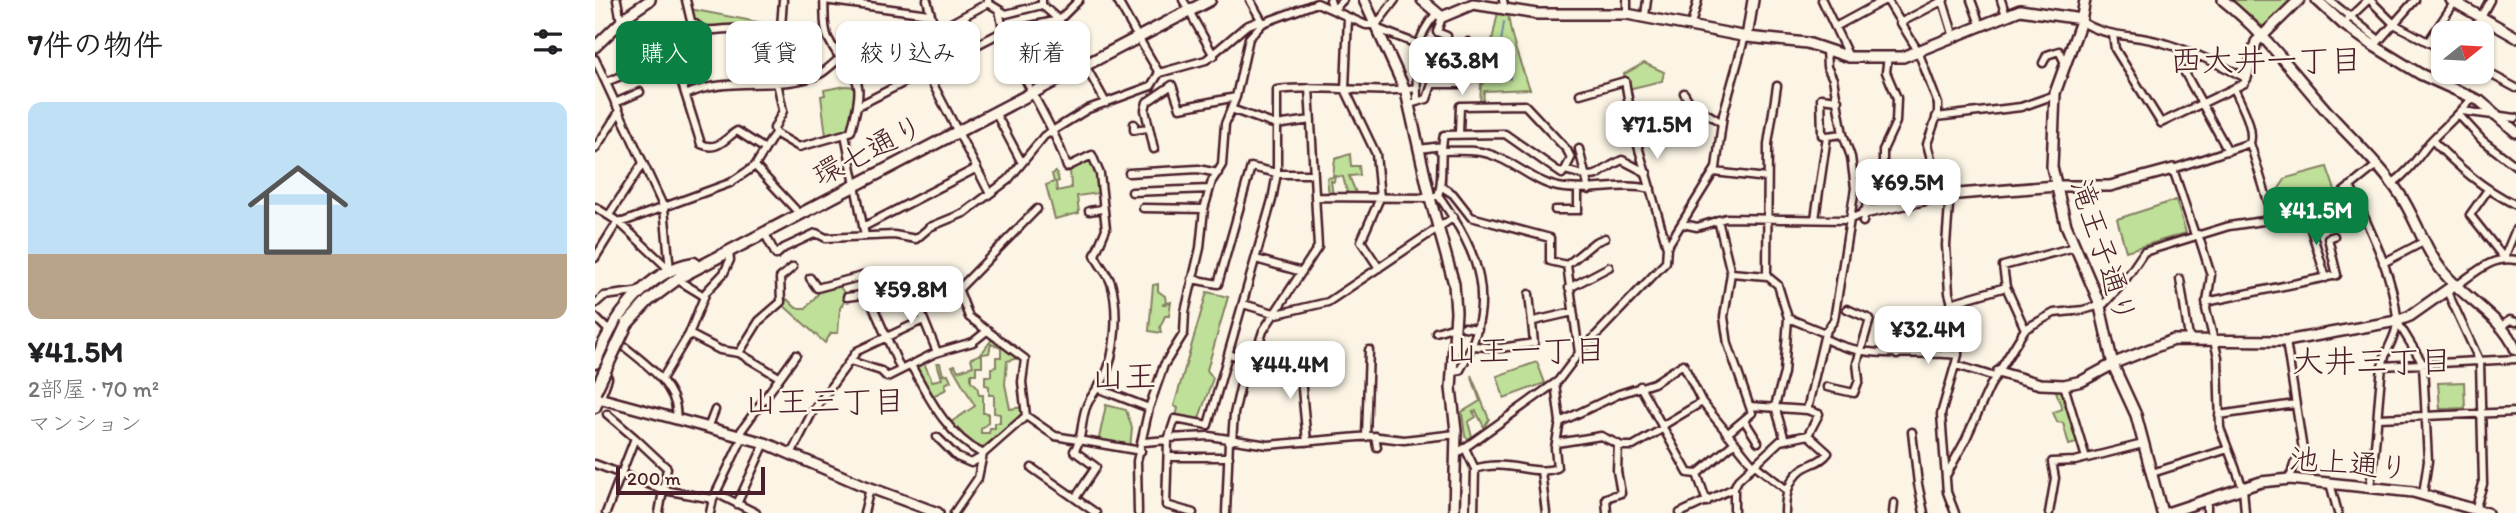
<!DOCTYPE html>
<html lang="ja">
<meta charset="utf-8">
<style>
:root{--surface:#fff;--page:#f6f6f6;--text:#202124;--muted:#757577;--accent:#0b8043}
body{margin:0;font-family:Itim,"Klee One",sans-serif;background:var(--page);color:var(--text);height:100vh;display:flex;flex-direction:column;font-size:26px;white-space:nowrap}
*{box-sizing:border-box;margin:0}
p{font-size:23px;color:var(--muted)}
.icon{flex:none;width:38px;height:38px;fill:none;stroke:currentColor;stroke-width:2;stroke-linecap:round;stroke-linejoin:round}
.map{position:relative;flex:1;overflow:hidden}
.sheet{display:flex;flex-direction:column;background:var(--surface);width:595px}
.sheet>*{flex:none}
.guide{position:absolute;left:21px;top:21px;width:665px;height:63px;display:flex;gap:14px}
.needle{width:46px;rotate:72deg}
.fabs{position:absolute;left:1836px;top:21px;display:grid;gap:14px}
.fabs a{display:grid;place-items:center;width:63px;height:63px;border-radius:14px;background:var(--surface);box-shadow:0 2px 5px #0004;font-size:35px}
.scale{position:absolute;left:21px;bottom:18px;width:149px;box-sizing:border-box;padding-left:7px;border:4px solid #4a1f2b;border-top:0;font-size:19px;line-height:24px;white-space:nowrap;color:#4a1f2b;-webkit-text-stroke:5px #fcf5e5;paint-order:stroke}
.price{position:absolute;translate:-50% -60px;padding:0 16px;border-radius:14px;background:#fff;color:#222;font-size:23px;line-height:46px;filter:drop-shadow(0 2px 4px #0008)}
.price::after{content:'';position:absolute;left:50%;top:42px;width:21px;height:16px;margin-left:-10px;background:inherit;clip-path:polygon(0 0,100% 0,50% 100%)}
.price.selected{background:var(--accent);color:#fff}
ul{padding:0;list-style:none}
li{display:grid;align-content:center;gap:14px;height:371px;padding:0 28px}
li span{display:grid;place-items:center;height:217px;border-radius:14px;color:#555}
li>.icon{margin-inline-start:auto}
span .icon{width:126px;height:126px;fill:#fffc;stroke-width:1}
li b{font-size:30px}
h2{display:flex;justify-content:space-between;align-items:center;height:84px;padding:0 28px;font-size:30px}
.pill{padding:0 24px;border-radius:14px;background:var(--surface);box-shadow:0 2px 5px #0004;font-size:24px;line-height:63px}
.pill.selected{background:var(--accent);color:#fff}
main{display:flex;flex:1;min-height:0}
.map>svg:first-child{display:block}
</style>
<main>
<section class="sheet">
<h2>7件の物件<svg class="icon" aria-label="filters" viewBox="0 0 24 24"><path d="M4 7h16M4 17h16"/><circle cx="9" cy="7" r="2"/><circle cx="15" cy="17" r="2"/></svg></h2>
<ul>
<li><span style="background:linear-gradient(#bfe0f5 70%,#b9a48a 0)"><svg class="icon" aria-label="home" viewBox="0 0 24 24"><path d="M3 11l9-7 9 7M6 9v11h12V9"/></svg></span><div><b>¥41.5M</b><p>2部屋 · 70 m²</p><p>マンション</p></div></li>
</ul>
</section>
<div class="map">
<svg width="1921" height="513" viewBox="0 0 1921 513">
<rect width="100%" height="100%" fill="#fcf5e5"/>
<filter id="ink" filterUnits="userSpaceOnUse"><feTurbulence type="fractalNoise" baseFrequency=".0143" numOctaves="2"/><feDisplacementMap in="SourceGraphic" scale="14" xChannelSelector="R" yChannelSelector="G"/><feConvolveMatrix kernelMatrix="1 2 1 2 8 2 1 2 1" color-interpolation-filters="sRGB"/></filter>
<g filter="url(#ink)">
<path fill="#bfe099" stroke="#848062" stroke-width="2" fill-rule="evenodd" d="M1635,0H1701L1674,25L1667,26Z
M95,9L168,23L167,41L150,28L109,27L97,19Z
M903,12L913,13C916,41 925,63 935,89L889,91L888,104H885L886,84H888Z
M1049,63L1069,72L1067,81L1033,89L1029,74Z
M250,86L262,87L256,130L231,136L226,96L230,95L229,90Z
M755,154L756,166H764L765,175L754,176L762,195L753,196L748,177L740,176L739,182L736,181L738,196L734,195L732,178L738,177L740,159Z
M497,155L504,193L482,196L484,213L460,219L451,185L459,182L457,174L461,172L464,181L461,182L462,191L476,188L475,168Z
M1732,167L1740,190L1730,201L1688,209L1683,190L1691,178Z
M1581,200L1591,233L1531,251L1522,219Z
M243,284L252,297L245,308L243,333H236L230,343L187,304L192,299L201,308H211L227,289Z
M563,284V291L570,296L571,303L567,305L576,302L574,316H570L565,327L566,333L554,331L558,285Z
M612,292L633,297L612,370L618,378L602,424L581,417L583,408L579,406Z
M398,338L423,358L412,361L410,384L415,409L428,407L430,416L384,450L353,424L380,406L357,366L360,365L363,371L378,366L376,358L386,354ZM396,344L406,348V357H401V367L396,368V376H390V385L394,386V395H399V413L405,414V423H400V428H395L394,433H386V429L393,423V413H388V395H384L382,386L376,381V374H381V366H387V354L394,353Z
M331,357L329,363L337,381L347,379L342,363H345L348,375L353,374L356,381L350,384L352,389L336,397L318,363Z
M942,362L950,383L909,398L902,376Z
M876,375L894,419L889,427L881,411L878,412L881,417L873,422L877,437L874,439L870,436L867,412L885,401Z
M1869,382L1870,408L1845,409L1843,383Z
M1460,388H1469L1485,442L1474,445L1468,423L1462,422L1458,412L1467,409Z
M511,405L531,410L537,428L535,448L503,443Z"/>
<g fill="none" stroke-linecap="round" stroke-linejoin="round">
<path stroke="#738ca2" stroke-width="2" d="M904,56L909,22
M905,64L908,76L915,79V75"/>
<defs>
<path id="street" d="M22,0L26,22
M91,0L96,21L108,30C134,32 144,20 164,43L185,41
M332,0L338,22L336,34L324,57L394,192
M522,0L540,32
M588,0L591,5
M735,0L738,10
M908,0L910,11
M1227,0L1254,57
M1292,0L1323,51L1343,104V113L1332,144L1340,174L1354,205L1351,245L1354,293L1364,329L1363,355L1346,414L1352,492L1360,513
M1376,0L1386,27
M1406,0L1411,15
M1734,0L1784,40
M1775,0L1799,24L1848,50
M1348,1L1359,37
M393,3L411,14L447,5V0
M447,5L464,20L487,60
M404,10C413,64 455,113 472,167L497,155L505,174L511,229L500,255C504,266 513,273 516,283C524,309 521,354 509,378C504,387 496,395 492,405C485,420 489,437 479,451L501,467L481,497
M738,10L748,0
M594,11L619,56
M1032,14V0
M1050,16L1052,0
M753,17L750,89L781,154L785,198L766,241L784,268
M847,17L842,32L852,36
M370,18L380,46
M1752,20L1773,0
M1486,21C1510,38 1538,34 1565,42C1594,50 1624,64 1651,78L1650,83L1566,123L1520,49L1518,35
M668,23L722,3L771,25H781L800,0
M1305,23L1349,0
M1096,25L1103,0
M1240,27L1290,0
M783,29L822,44
M1877,33L1895,0
M336,34L393,3V0
M543,37L564,73
M1833,42L1859,3
M1782,43L1820,0
M78,55L106,144C123,152 130,138 142,131L170,149
M1603,56L1590,73L1633,151
M290,58L326,54
M0,59L69,208L75,270L25,223L0,207
M1448,63L1452,55L1464,51L1470,63
M490,65L511,103
M1886,69L1921,88
M11,82L36,72
M844,84L851,40
M1850,86L1857,72
M1639,88C1645,103 1660,127 1655,143L1678,218
M1089,93L1095,103L1127,123
M985,94L1030,81L1039,132L1072,247
M91,95C129,75 186,92 225,74C232,70 240,62 246,57
M822,101C822,65 816,42 841,14
M20,103L45,92
M814,104L832,99L837,84H865L873,42
M263,106L407,32L464,20L484,0
M636,109L681,125L716,120
M1867,111L1921,118
M400,112L427,163
M1864,115L1888,141L1921,166
M1341,117L1426,107L1460,95
M539,124V130L553,128
M180,133L204,147L250,134
M864,134L865,106L930,105L972,150L976,158L970,170
M1232,136L1227,135L1226,98L1243,100
M1837,140C1863,167 1887,188 1921,205
M0,149L24,112
M559,149L550,110L552,102L577,85L585,108L641,97
M824,149L847,146
M984,149L994,190
M845,151C861,151 880,149 894,154C919,161 938,182 963,187C995,193 1025,182 1056,189
M160,166L200,209
M1119,172L1172,178
M534,173L603,169L623,173
M1797,184C1816,170 1821,159 1835,142C1849,127 1865,114 1878,97
M1755,186C1774,228 1797,271 1802,317C1804,335 1789,350 1787,368C1782,407 1782,446 1775,485
M847,187L858,194L876,217L955,238V261L972,265
M1892,191L1875,215L1909,258L1921,229
M537,192L614,189
M843,195C885,254 904,302 865,370L857,371
M720,197L835,198L843,195C849,183 844,153 849,135L910,134L967,174L970,170C1010,182 996,174 1027,160L1052,173
M548,208L609,209
M960,210H983V189
M1710,210L1731,278
M494,211L507,209
M14,215L48,163
M1220,219L1232,136L1248,134
M1123,220L1136,273L1129,317L1133,344L1157,413L1132,434
M1268,222L1274,193L1288,164V150L1301,122L1302,98L1291,72L1293,56
M25,223L135,183L160,166L180,133L179,128L188,111L182,82L188,0
M1088,224L1102,227L1131,218L1253,220L1269,213
M268,227L382,168
M169,232L181,255L189,248L221,233L231,238L299,235L321,239L335,227L369,213L413,180L449,136L493,109L556,86L564,73L611,60L651,26L666,20
M1603,234L1616,275L1611,309L1623,357L1625,428L1648,488L1650,513
M1600,235L1578,169L1655,143
M270,236L250,134L256,131C274,66 257,86 233,38C228,27 230,12 229,0L334,14
M0,258L23,221
M661,259L707,272
M1788,263L1830,241
M972,265L984,353
M972,265L1000,242L1010,238
M1136,273L1172,276L1183,285L1193,318L1189,373L1180,406L1190,440
M1172,276L1173,144L1182,86
M215,278L222,288L271,275L275,292
M597,279L623,284L656,167L686,174H719
M1585,279L1594,338
M86,282L109,296
M1861,286C1880,273 1897,255 1921,260
M316,288L342,352
M974,288L1014,267
M363,290L442,209
M1852,291L1885,362L1888,484L1880,510
M272,293L306,370
M252,297L325,287L352,279L361,283L374,317L430,359L427,382L431,416L460,436L546,451
M1611,302L1742,275L1733,238L1739,236
M1356,303L1411,287
M0,304L9,296L47,291
M648,304L682,314L733,302L859,217
M0,317L15,332
M1193,318L1230,333
M939,321L978,312
M1802,321L1828,364L1833,461L1828,494
M1906,326L1915,320L1921,322
M869,327L883,329
M1302,329V355
M1430,329L1411,287L1408,266L1480,247
M841,332L860,326
M94,334L125,350L144,353L184,377
M1230,339C1273,361 1317,350 1363,355
M1691,341L1708,450L1699,464L1695,479
M26,344C47,361 86,387 81,419
M878,346L906,348L939,343L934,294
M144,353L164,321L186,302L185,278L198,267
M1341,353L1342,323L1362,320
M634,354L658,362L716,356
M704,357L712,442
M255,361L286,371L292,377L340,353L378,342L393,330
M1361,365L1400,377
M1787,366L1921,359
M317,367C335,400 353,436 388,454
M67,379L94,334L111,292L129,273L135,260L134,251
M1469,385L1491,458
M1045,386L1093,473L1102,474
M1232,387L1259,393L1264,380L1262,363L1275,319L1252,309
M502,388L554,408
M1155,406L1212,410
M1624,415L1700,404
M1784,418L1921,412
M1149,420L1163,442
M965,422L1024,394L1059,383L1088,364L1107,402L1159,466
M1067,426L1107,402
M113,428L120,410
M1317,432L1323,484L1329,513
M780,436L782,447
M342,437L362,457L376,463L387,457
M771,437L774,350
M40,438L72,468L64,513
M574,438L614,436L673,445L775,436L809,440L861,434
M637,441L639,414L648,375L658,362L668,331L723,247L714,88
M549,442L573,440
M962,443L1006,436L1027,446H1038L1067,429
M870,448L880,469C911,458 939,477 962,468L960,448L965,422L960,383
M196,454L218,411L262,351L328,320
M861,454L963,381L984,353L1071,262L1072,247L1121,168L1128,115L1150,36
M573,457H634
M0,464L69,490L118,499
M1160,465L1192,490
M437,468L501,513
M946,471L951,513
M1557,473L1633,449
M1102,474L1139,443
M1102,474L1112,502
M1352,474L1370,441L1395,386L1430,329L1459,313L1488,310L1509,304L1528,283L1549,252L1634,226L1668,221L1732,205L1782,165
M1735,483L1743,513
M121,493L161,513
M1612,500V513
M142,504L170,443
M11,513L40,438L12,414
M115,513L118,499L146,441V431L201,355
M269,513L275,488
M359,513L383,478L388,454L431,416
M543,513L542,461L554,408L569,365L589,333L590,312L605,248L609,209L617,181L627,165L630,124L641,97L654,38L668,23L655,0
M598,513L571,505L573,440L580,419L613,425L677,200L682,173V90C729,84 776,95 822,88
M631,513L634,441
M879,513L880,469
M1012,513L1011,498L1026,493L1022,471L1023,444
M1085,513L1139,488
M1139,513V488L1143,480L1185,441L1213,435L1224,414L1212,410L1230,333L1239,320L1260,188L1256,157L1248,134L1238,79L1232,67L1231,50
M1190,513C1190,498 1193,481 1205,471C1214,463 1225,464 1233,453L1213,435
M1298,513L1299,503
M1454,513L1460,478L1457,462L1480,461L1548,444"/>
<path id="secondary" d="M769,0L811,92L835,198L859,284L861,312L856,388L861,431L859,513
M827,0L847,17L878,4L942,14H1032L1152,37L1212,43L1254,57H1308L1425,10L1486,19
M1490,0L1486,21L1460,93L1457,167L1471,225L1504,302L1518,365L1541,415L1567,513
M1628,0C1671,34 1701,77 1737,117C1760,142 1785,165 1804,193C1821,218 1829,249 1849,273C1872,301 1905,315 1921,350
M1722,0L1748,24L1779,46L1825,74L1885,101L1921,132
M1856,0L1921,37
M1152,37L1158,0
M0,47L33,15L55,0
M1651,78L1661,42L1704,0
M1269,213L1351,195L1461,186H1515L1578,169
M1403,372L1445,384L1469,385L1487,381L1522,362L1578,340L1691,341L1802,321L1815,316L1859,285
M0,397L170,443L265,484L343,513
M1572,513L1666,482L1695,479L1818,492L1892,513"/>
<path id="primary" d="M32,324L53,301L85,277L615,0
M0,363C16,321 52,270 99,263
M0,407L11,378"/>
</defs>
<use href="#street" stroke="#4a1f2b" stroke-width="11"/>
<use href="#secondary" stroke="#4a1f2b" stroke-width="14"/>
<use href="#primary" stroke="#4a1f2b" stroke-width="15"/>
<use href="#street" stroke="#fcf5e5" stroke-width="6"/>
<use href="#secondary" stroke="#fcf5e5" stroke-width="9"/>
<use href="#primary" stroke="#fcf5e5" stroke-width="10"/>
<defs>
<path id="primary-bridge" d="M0,392L32,324"/>
</defs>
<use href="#primary-bridge" stroke="#4a1f2b" stroke-width="15" stroke-linecap="butt"/>
<use href="#primary-bridge" stroke="#fcf5e5" stroke-width="10"/>
</g>
</g>
<g text-anchor="middle" dominant-baseline="central" stroke-width="5" stroke-linejoin="round" paint-order="stroke">
<g font-size="30" fill="#4a1f2b" stroke="#fcf5e5">
<text transform="translate(273 150) rotate(-27)">環七通り</text>
<text transform="translate(1509 251) rotate(72)">滝王子通り</text>
<text transform="translate(1754 463) rotate(5)">池上通り</text>
</g>
<g font-size="32" fill="#4a1f2b" stroke="#fcf5e5">
<text x="1671" y="60">西大井一丁目</text>
<text x="931" y="350">山王一丁目</text>
<text x="1777" y="361">大井三丁目</text>
<text x="230" y="401">山王三丁目</text>
</g>
<g font-size="33" fill="#4a1f2b" stroke="#fcf5e5">
<text x="529" y="375">山王</text>
</g>
</g>
</svg>
<div class="fabs">
<a><svg class="needle" viewBox="-14 -14 28 28"><path d="M0-13l5 13h-10z" fill="#e53935"/><path d="M0 13l5-13h-10z" fill="#757577"/></svg></a>
</div>
<div class="scale">200 m</div>
<b class="price" style="left:867px;top:97px">¥63.8M</b>
<b class="price" style="left:1062px;top:161px">¥71.5M</b>
<b class="price" style="left:1313px;top:219px">¥69.5M</b>
<b class="price selected" style="left:1721px;top:247px">¥41.5M</b>
<b class="price" style="left:316px;top:326px">¥59.8M</b>
<b class="price" style="left:1333px;top:366px">¥32.4M</b>
<b class="price" style="left:695px;top:401px">¥44.4M</b>
<div class="guide">
<a class="pill selected">購入</a>
<a class="pill">賃貸</a>
<a class="pill">絞り込み</a>
<a class="pill">新着</a>
</div>
</div>
</main>
